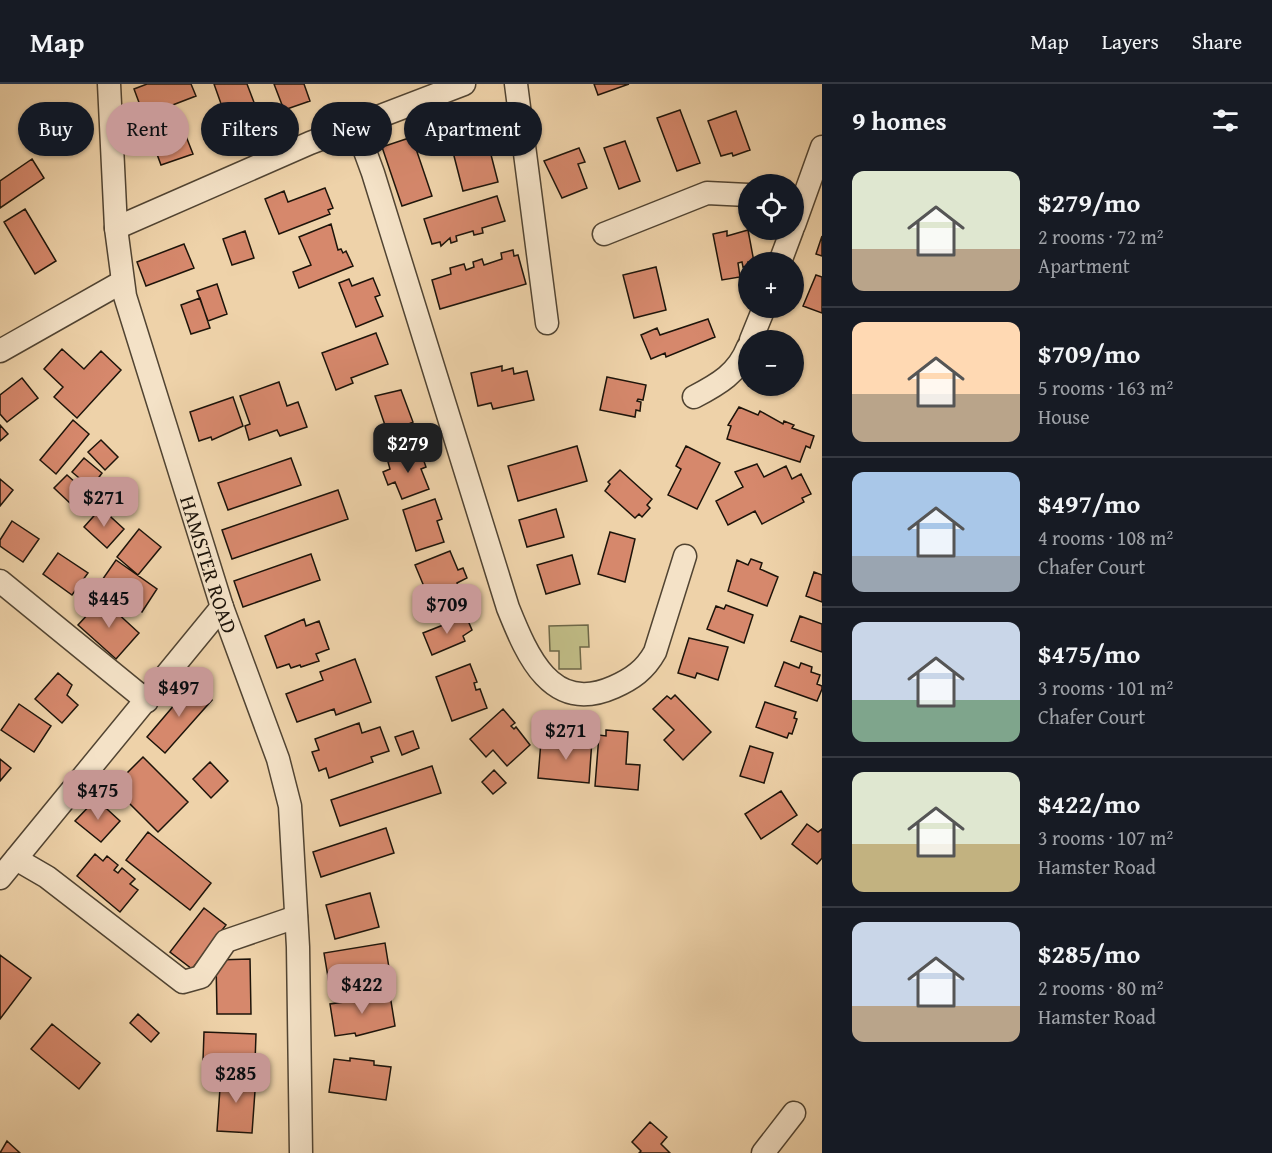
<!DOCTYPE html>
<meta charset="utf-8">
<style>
:root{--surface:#171b24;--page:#20242c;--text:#f1f3f6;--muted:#9ea1a6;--line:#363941;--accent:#c59692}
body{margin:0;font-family:"Gentium Book Plus",serif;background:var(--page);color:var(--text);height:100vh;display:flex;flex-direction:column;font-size:22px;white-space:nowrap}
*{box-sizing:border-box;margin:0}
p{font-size:20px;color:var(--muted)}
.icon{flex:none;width:33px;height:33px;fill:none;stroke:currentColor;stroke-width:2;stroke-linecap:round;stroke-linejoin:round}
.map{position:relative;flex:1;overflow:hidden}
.panel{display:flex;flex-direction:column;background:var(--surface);width:450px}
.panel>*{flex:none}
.hud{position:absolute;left:18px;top:18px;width:570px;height:54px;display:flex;gap:12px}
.tools{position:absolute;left:738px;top:90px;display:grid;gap:12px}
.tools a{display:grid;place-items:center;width:66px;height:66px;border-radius:50%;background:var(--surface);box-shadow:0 2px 4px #0004;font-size:30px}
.price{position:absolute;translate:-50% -51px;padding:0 14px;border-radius:12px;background:var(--accent);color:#111;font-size:20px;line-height:39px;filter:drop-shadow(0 2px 3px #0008)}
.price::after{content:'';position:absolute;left:50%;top:36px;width:18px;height:14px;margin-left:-9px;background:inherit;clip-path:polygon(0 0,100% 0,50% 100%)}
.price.on{background:#222;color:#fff}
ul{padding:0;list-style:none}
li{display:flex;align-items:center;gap:18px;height:150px;padding:0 30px}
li+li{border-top:2px solid var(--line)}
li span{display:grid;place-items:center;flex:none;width:168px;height:120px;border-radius:12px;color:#555}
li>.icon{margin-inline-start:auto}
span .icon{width:72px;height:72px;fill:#fffc;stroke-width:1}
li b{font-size:26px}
h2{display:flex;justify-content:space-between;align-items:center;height:72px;padding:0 30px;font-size:26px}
.tag{padding:0 21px;border-radius:27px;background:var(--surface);box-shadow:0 2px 4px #0004;font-size:21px;line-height:54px}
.tag.on{background:var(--accent);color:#111}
header{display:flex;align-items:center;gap:36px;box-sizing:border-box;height:84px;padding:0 30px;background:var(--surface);border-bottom:2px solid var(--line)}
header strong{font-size:28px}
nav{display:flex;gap:33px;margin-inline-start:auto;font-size:21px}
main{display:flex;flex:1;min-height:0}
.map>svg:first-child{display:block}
</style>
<header>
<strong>Map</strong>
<nav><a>Map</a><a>Layers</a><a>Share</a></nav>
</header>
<main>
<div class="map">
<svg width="822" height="1069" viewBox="0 0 822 1069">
<rect width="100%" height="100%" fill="#eed2a9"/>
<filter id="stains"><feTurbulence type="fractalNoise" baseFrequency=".00333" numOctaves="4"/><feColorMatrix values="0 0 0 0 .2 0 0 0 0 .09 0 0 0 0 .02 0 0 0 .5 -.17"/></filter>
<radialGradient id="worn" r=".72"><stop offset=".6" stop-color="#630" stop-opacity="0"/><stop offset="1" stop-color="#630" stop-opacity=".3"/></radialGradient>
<path fill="#bfba84" stroke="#6e6747" stroke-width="1.5" d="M588,541L589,563H580L581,585H559V567H550L549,542Z"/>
<path fill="#d6886c" stroke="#1d140a" stroke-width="1.5" d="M147,0H191L196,12L144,32L134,5Z
M214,0H247L260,34L230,45Z
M274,0H304L310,17L284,26Z
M594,0H629L598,11Z
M680,26L700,79L677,87L657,34Z
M736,27L750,66L733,72L732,69L721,72L708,37Z
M480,28L498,98L463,107L445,37Z
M182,42L193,70L161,81L151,54Z
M412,53L432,112L402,122L382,63Z
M625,57L640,97L619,105L604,64Z
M579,64L585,78L578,80L587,104L562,114L544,77Z
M32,75L44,94L0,124V97Z
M325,104L333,124L328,126L330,130L279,150L265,115L284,107L288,118Z
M497,112L505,137L482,144L483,149L474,151L473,147L456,152L457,157L451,159L450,154L441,162L440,158L432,160L424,135Z
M25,125L56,177L35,190L4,138Z
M331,140L338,166L341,165L343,169L346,167L353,182L299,204L293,188L311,181L299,153Z
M748,146L754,178H748V182L743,183L742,178L738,179L740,193L722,196L713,150L727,147V152Z
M245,147L254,174L232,181L223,155Z
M822,152V172L816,170Z
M184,160L194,184L146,202L137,178Z
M513,166L514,172L518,171L526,200L440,225L432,196L451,190L450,184L464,180L466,186L474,183L473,178L482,175L484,181L502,175L501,169Z
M656,183L666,226L634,234L623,191Z
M816,191L822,193V229L803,222Z
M373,194L380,211L375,213L383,232L356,243L339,199L349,195L352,202Z
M217,200L227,230L208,237L197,207Z
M200,214L210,244L191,250L181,221Z
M708,235L715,253L666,273L665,269L651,275L641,251L657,244L660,251Z
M376,249L388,280L351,294L353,299L336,306L322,269Z
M62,265L84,285L101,267L121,286L77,334L54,313L63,303L44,285Z
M502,282V287L513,284L514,290L527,287L534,316L493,325L491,319L478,322L471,289Z
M607,293L646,301L643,316L638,315L637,317L641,318L640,327L636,326L635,333L600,326Z
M22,294L38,314L7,338L0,330V311Z
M279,298L287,322L298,318L307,343L280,352L277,346L249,356L245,342L250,340L240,312Z
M401,306L413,338L388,350L375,312Z
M233,313L243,342L212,356L211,353L199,357L190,328Z
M739,323L758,331L760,327L783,340L784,337L794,341L792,344L814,352L810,364L806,362L800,378L727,355L731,342L728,341Z
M73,336L89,350L56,390L40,376Z
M0,341L8,350L0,357Z
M101,356L118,373L105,386L88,368Z
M577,362L587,397L518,417L508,382Z
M686,362L720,379L697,425L668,411L681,385L676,382Z
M420,366L426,383L421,385L429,405L402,415L395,398L388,401L383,388L390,385L388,378Z
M84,374L102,389L91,404L72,388Z
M291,374L301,401L228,426L218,399Z
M757,380L764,393L786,382L792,395L801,390L811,410L802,414L804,418L762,440L755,427L728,441L716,417L743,403L735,388Z
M620,386L652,415L647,421L650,424L642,433L639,430L635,434L605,407L610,400L608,398Z
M67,391L85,407L72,421L54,404Z
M0,395L13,406L0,422Z
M338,406L348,435L232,475L222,446Z
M435,415L442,435L437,437L444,458L416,467L403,426Z
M101,424L124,445L107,464L84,443Z
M556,425L564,453L527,463L519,436Z
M12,437L39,455L23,478L0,462V456Z
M139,445L161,463L138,491L117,473Z
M610,448L635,455L625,498L598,490Z
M450,467L458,486L463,484L467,494L457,499L459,505L446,511L449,518L433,524L415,481Z
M58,469L88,489L72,511L43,490Z
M311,470L320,496L243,523L234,497Z
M572,471L580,500L546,510L537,481Z
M751,475L762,479L760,485L778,493L767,522L728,507L737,476L748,481Z
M116,476L157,505L142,528L100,499Z
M814,488L822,491V518L806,512Z
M102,515L139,549L116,575L78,541Z
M726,521L753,531L744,559L707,545L716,522L724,525Z
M466,532L472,546L463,552L465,557L432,571L423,549Z
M800,532L822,540V568L791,557Z
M304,535L306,542L319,537L329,565L316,570L319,577L301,583L300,581L291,584L289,580L277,584L265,552Z
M689,554L728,563L718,596L697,589L695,594L678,589Z
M355,575L371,618L336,631L334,625L297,638L286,610L323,596L320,588Z
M784,578L799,584L801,579L812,583L811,588L820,591L817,600L822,602V605L817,617L775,602Z
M470,580L477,598L474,599L476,606L480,605L487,624L452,637L436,593Z
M58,589L72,601L67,611L78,621L62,639L35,615Z
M193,599L212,616L165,669L147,653Z
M675,611L711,648L683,676L664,656L674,646L653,625L667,612L671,615Z
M765,618L796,628L794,634L797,635L792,650L789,649L787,654L756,643Z
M19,620L51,642L34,668L1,646Z
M503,625L515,639L511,642L514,645L516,643L530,661L507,682L493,666L486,673L470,655Z
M359,639L362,649L380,643L389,667L371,673L373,678L329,694L326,684L319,687L312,668L319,666L315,655Z
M606,646L628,648L626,680L640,681L638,706L595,702L599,651L606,652Z
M413,647L419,664L402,671L395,653Z
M574,654L592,656L589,699L538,694L541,657L573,660Z
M750,662L773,669L764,699L740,692Z
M143,673L188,718L158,748L113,703Z
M0,675L11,684L0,697Z
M210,678L228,697L211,714L193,695Z
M432,682L441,709L340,742L331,716Z
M494,686L506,699L493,710L482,698Z
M781,707L797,731L761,755L745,730Z
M96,715L120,737L101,758L75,737Z
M807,740L818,748L822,745V774L817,780L792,760Z
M386,744L394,769L321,793L313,768Z
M148,748L211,799L190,826L126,776Z
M95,770L103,777L107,772L118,781L114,786L118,789L122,784L135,795L130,800L138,806L120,828L77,792Z
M370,809L379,843L335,855L326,821Z
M204,824L226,841L192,885L170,868Z
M385,859L390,890L329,899L324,869Z
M0,871L31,894L0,935Z
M250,875L251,930H217L216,876Z
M367,908L368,914L390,911L395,942L356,952L355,949L335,952L330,920L351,917L350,910Z
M138,930L159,949L151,958L130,939Z
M52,940L100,979L79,1005L31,965Z
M204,948L256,950L255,979L203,977Z
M350,974L374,977V981L391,983L386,1016L329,1008L334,975L350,977Z
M221,990L256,993L252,1049L217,1047Z
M650,1038L667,1053L661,1060L670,1069H639L641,1067L632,1058Z
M7,1057L20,1069H0Z"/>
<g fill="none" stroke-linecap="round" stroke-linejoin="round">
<defs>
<g id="minor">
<path id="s1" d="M109,0L116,144L125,212L222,523L278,675L290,722L298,863L301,1069"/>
<path d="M516,0L547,239"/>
<path d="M355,40L373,89L508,524C527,571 551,631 614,603C632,595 645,586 655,568L685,472"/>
<path d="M794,141L822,63"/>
<path d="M116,144L310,59L464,0"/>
<path d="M604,150L707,109L748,111"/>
<path d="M780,178L792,146"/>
<path d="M751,256L764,224"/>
<path d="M0,267L122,198"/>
<path d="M694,313C719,300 738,289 748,263"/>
<path d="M0,497L147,617"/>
<path d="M16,775L47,793L183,898L201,893L226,857L296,833"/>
<path d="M0,794L222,523"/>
<path d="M763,1069L794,1029"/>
</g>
</defs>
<use href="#minor" stroke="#514432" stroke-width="25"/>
<use href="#minor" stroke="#f4e2c7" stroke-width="22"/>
</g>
<g text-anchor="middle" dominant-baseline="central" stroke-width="6" stroke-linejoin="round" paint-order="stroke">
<g font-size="21" fill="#1d140a" stroke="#f4e2c7">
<text stroke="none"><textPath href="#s1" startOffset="494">HAMSTER ROAD</textPath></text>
</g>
</g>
<rect width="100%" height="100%" filter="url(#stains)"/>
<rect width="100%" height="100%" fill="url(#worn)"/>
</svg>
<div class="tools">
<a><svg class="icon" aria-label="locate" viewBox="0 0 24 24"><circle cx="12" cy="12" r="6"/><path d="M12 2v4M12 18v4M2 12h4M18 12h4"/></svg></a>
<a>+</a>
<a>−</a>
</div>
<b class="price on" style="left:408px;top:390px">$279</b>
<b class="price" style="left:104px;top:444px">$271</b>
<b class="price" style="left:109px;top:545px">$445</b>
<b class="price" style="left:447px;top:551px">$709</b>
<b class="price" style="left:179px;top:634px">$497</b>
<b class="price" style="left:566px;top:677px">$271</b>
<b class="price" style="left:98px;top:737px">$475</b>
<b class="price" style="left:362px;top:931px">$422</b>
<b class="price" style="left:236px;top:1020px">$285</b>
<div class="hud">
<a class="tag">Buy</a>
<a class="tag on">Rent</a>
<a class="tag">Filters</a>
<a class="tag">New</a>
<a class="tag">Apartment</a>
</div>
</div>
<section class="panel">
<h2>9 homes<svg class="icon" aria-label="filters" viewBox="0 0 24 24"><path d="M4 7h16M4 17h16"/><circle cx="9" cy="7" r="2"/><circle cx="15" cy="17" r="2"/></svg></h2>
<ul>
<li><span style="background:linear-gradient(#dfe7d0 65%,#b9a48a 0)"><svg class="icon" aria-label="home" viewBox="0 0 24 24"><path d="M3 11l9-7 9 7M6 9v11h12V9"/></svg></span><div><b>$279/mo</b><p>2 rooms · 72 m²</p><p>Apartment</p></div></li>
<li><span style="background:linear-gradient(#ffd9b3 60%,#b9a48a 0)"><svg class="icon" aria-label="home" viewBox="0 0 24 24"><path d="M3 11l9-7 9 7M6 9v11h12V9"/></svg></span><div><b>$709/mo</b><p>5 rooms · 163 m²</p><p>House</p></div></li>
<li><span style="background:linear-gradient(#a9c7e8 70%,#9aa5b1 0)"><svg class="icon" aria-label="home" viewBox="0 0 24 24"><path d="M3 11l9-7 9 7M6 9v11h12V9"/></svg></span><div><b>$497/mo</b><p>4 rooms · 108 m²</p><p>Chafer Court</p></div></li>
<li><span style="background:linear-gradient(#c9d6e8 65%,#7fa58c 0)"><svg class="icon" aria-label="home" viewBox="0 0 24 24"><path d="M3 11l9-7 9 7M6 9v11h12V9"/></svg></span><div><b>$475/mo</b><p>3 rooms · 101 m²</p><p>Chafer Court</p></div></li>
<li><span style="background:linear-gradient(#dfe7d0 60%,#c2b280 0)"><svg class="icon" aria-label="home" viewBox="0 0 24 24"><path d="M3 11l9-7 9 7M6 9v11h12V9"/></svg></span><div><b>$422/mo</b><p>3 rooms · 107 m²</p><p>Hamster Road</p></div></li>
<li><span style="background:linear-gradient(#c9d6e8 70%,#b9a48a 0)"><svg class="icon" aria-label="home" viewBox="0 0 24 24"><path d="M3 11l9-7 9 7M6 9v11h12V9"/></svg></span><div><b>$285/mo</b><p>2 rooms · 80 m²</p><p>Hamster Road</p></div></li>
</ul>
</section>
</main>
